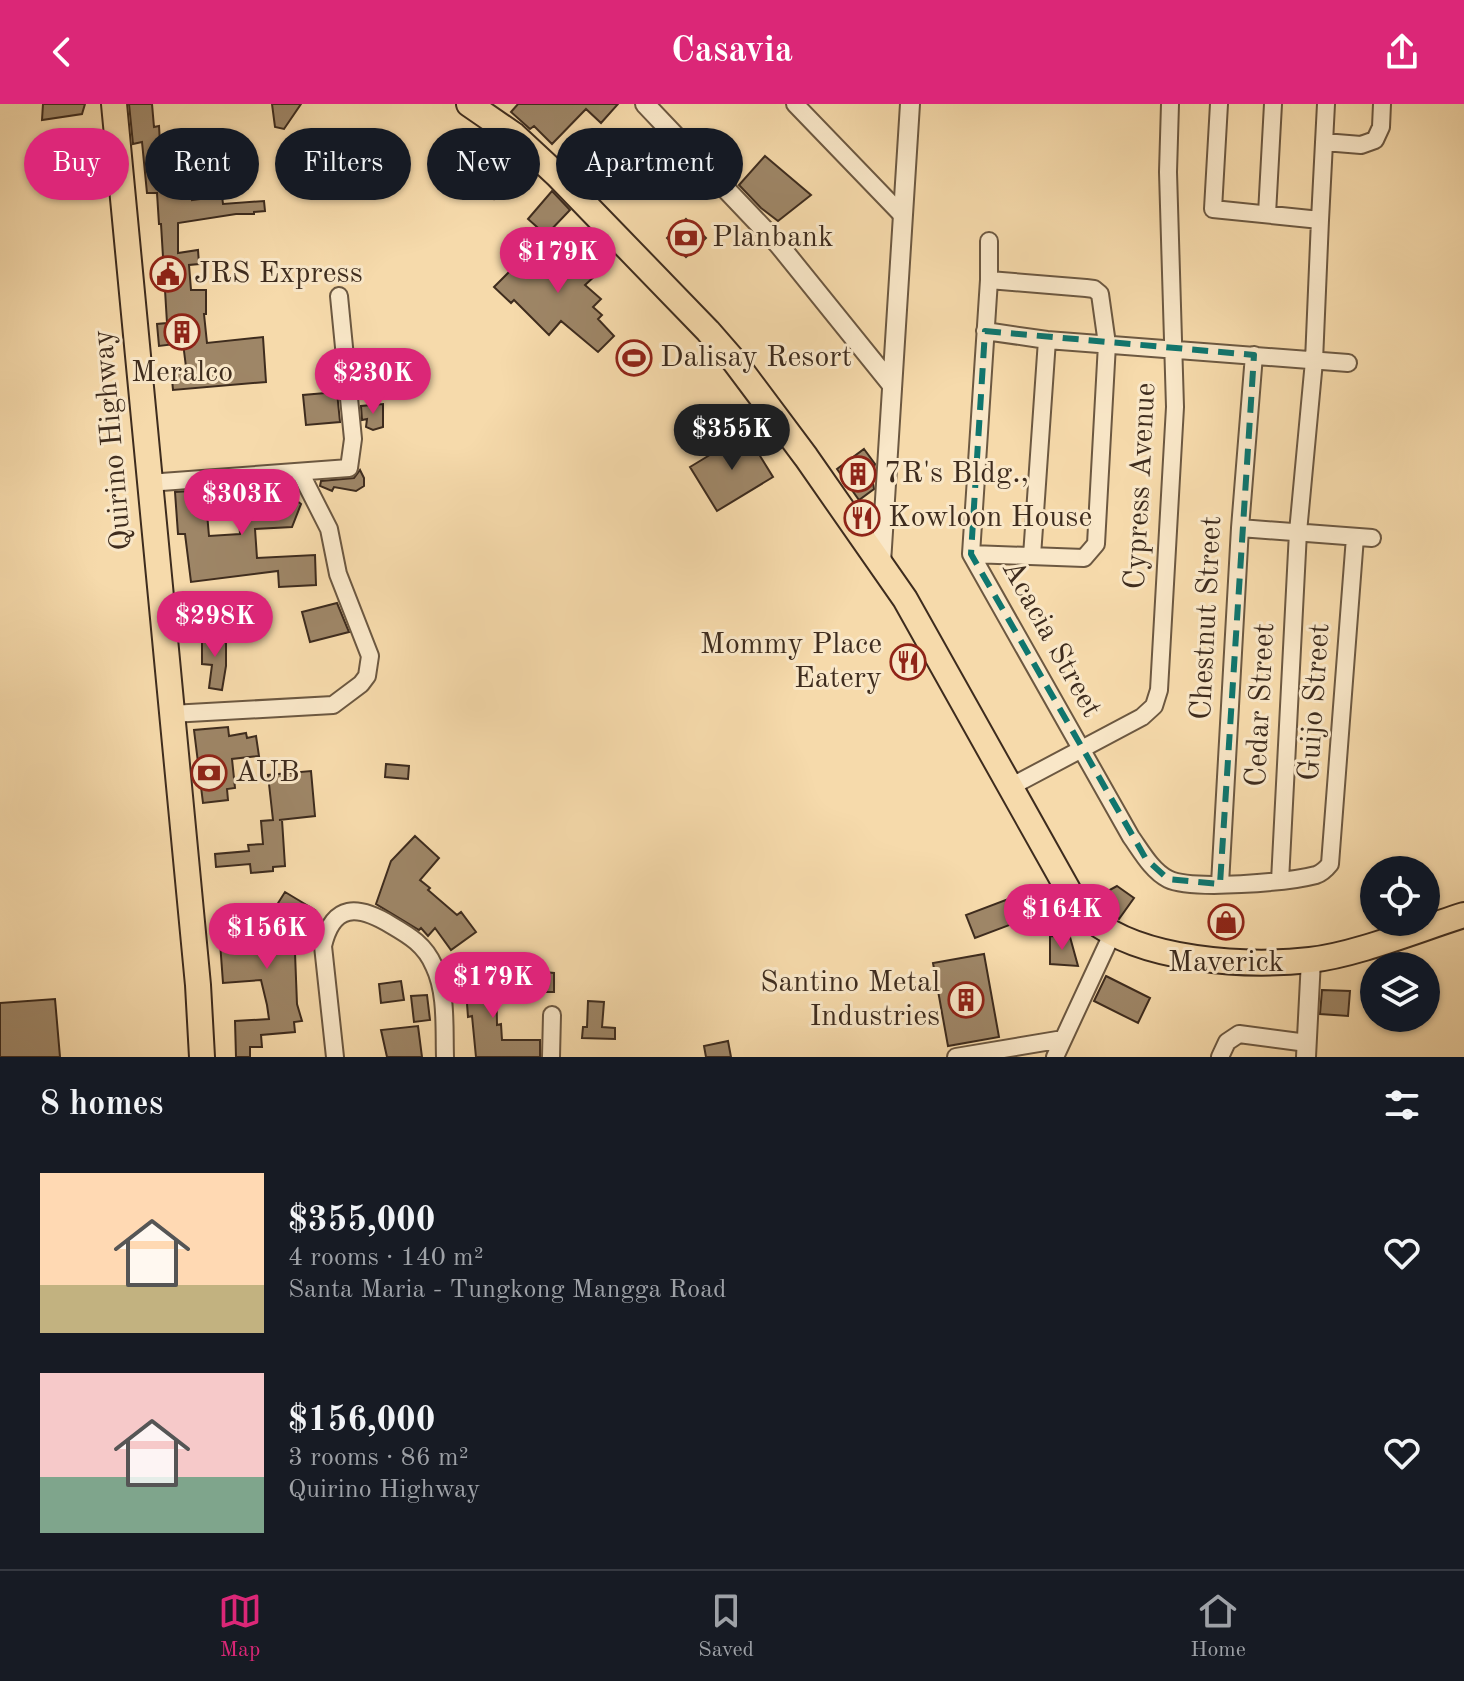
<!DOCTYPE html>
<meta charset="utf-8">
<style>
:root{--surface:#171b24;--page:#20242c;--text:#f1f3f6;--muted:#9ea1a6;--line:#363941;--accent:#db2777}
body{margin:0;font-family:"Old Standard TT",serif;background:var(--page);color:var(--text);height:100vh;display:flex;flex-direction:column;font-size:30px;white-space:nowrap}
*{box-sizing:border-box;margin:0}
p{font-size:26px;color:var(--muted)}
.icon{flex:none;width:44px;height:44px;fill:none;stroke:currentColor;stroke-width:2;stroke-linecap:round;stroke-linejoin:round}
.map{position:relative;height:953px;overflow:hidden}
.details{display:flex;flex-direction:column;background:var(--surface);flex:1}
.details>*{flex:none}
.hud{position:absolute;left:24px;top:24px;width:800px;height:72px;display:flex;gap:16px}
.buttons{position:absolute;left:1360px;top:752px;display:grid;gap:16px}
.buttons a{display:grid;place-items:center;width:80px;height:80px;border-radius:50%;background:var(--surface);box-shadow:0 2px 6px #0004;font-size:40px}
.price{position:absolute;translate:-50% -68px;padding:0 18px;border-radius:28px;background:var(--accent);color:#fff;font-size:26px;line-height:52px;filter:drop-shadow(0 2px 4px #0008)}
.price::after{content:'';position:absolute;left:50%;top:48px;width:24px;height:18px;margin-left:-12px;background:inherit;clip-path:polygon(0 0,100% 0,50% 100%)}
.price.current{background:#222;color:#fff}
ul{padding:0;list-style:none}
li{display:flex;align-items:center;gap:24px;height:200px;padding:0 40px}
li span{display:grid;place-items:center;flex:none;width:224px;height:160px;border-radius:0px;color:#555}
li>.icon{margin-inline-start:auto}
span .icon{width:96px;height:96px;fill:#fffc;stroke-width:1}
li b{font-size:34px}
h2{display:flex;justify-content:space-between;align-items:center;height:96px;padding:0 40px;font-size:34px}
.pill{padding:0 28px;border-radius:36px;background:var(--surface);box-shadow:0 2px 6px #0004;font-size:28px;line-height:72px}
.pill.current{background:var(--accent);color:#fff}
header{display:flex;justify-content:space-between;align-items:center;height:104px;padding:0 40px;background:var(--accent);color:#fff;font-size:36px;font-weight:700}
.dock{display:flex;justify-content:space-around;align-items:center;height:112px;border-top:2px solid var(--line);background:var(--surface);font-size:22px;color:var(--muted)}
.dock a{display:grid;justify-items:center;gap:4px}
.dock .current{color:var(--accent)}
.map>svg:first-child{display:block}
</style>
<header><svg class="icon" aria-label="back" viewBox="0 0 24 24"><path d="M15 5l-7 7 7 7"/></svg>Casavia<svg class="icon" aria-label="share" viewBox="0 0 24 24"><path d="M12 15V3M7 8l5-5 5 5M5 13v7h14v-7"/></svg></header>
<div class="map">
<svg width="1464" height="953" viewBox="0 0 1464 953">
<rect width="100%" height="100%" fill="#f6daab"/>
<filter id="stains"><feTurbulence type="fractalNoise" baseFrequency=".0025" numOctaves="4"/><feColorMatrix values="0 0 0 0 .2 0 0 0 0 .09 0 0 0 0 .02 0 0 0 .5 -.17"/></filter>
<radialGradient id="worn" r=".72"><stop offset=".6" stop-color="#630" stop-opacity="0"/><stop offset="1" stop-color="#630" stop-opacity=".3"/></radialGradient>
<path fill="#9e8667" stroke="#3e2c1e" stroke-width="2" d="M43,0H85L82,10L42,16Z
M129,0H152L154,23L159,22L161,56L178,55L181,92L192,91V96L222,92L223,100L264,97L265,107L254,108V110H236L178,119V149L198,146L199,160L189,161L191,186H206V210H204L207,239L263,233L266,278L173,286L171,264L186,263L183,239L159,242L157,220L167,219L161,120H159L157,89H147L142,38L133,40Z
M272,0H301L284,25L275,23Z
M518,0H618L601,19L586,5L552,40L534,22L530,25L511,8Z
M765,52L811,91L778,117L761,104L739,81Z
M504,58L517,70L494,95L481,83Z
M552,87L570,106L546,131L528,115Z
M686,115L706,134L686,153L667,134Z
M536,141L565,172L587,142L607,161L585,181L601,195L593,203L602,211L598,215L614,232L598,248L561,217L549,231L514,196L511,199L494,183Z
M337,288L340,318L306,321L303,291Z
M383,300V323L373,326L366,323L367,315L362,316L361,302Z
M746,329L773,373L717,407L690,363Z
M864,345L875,360L872,373L874,385L859,396L837,365Z
M360,366L364,374V382L356,387L334,383L332,387L320,382L321,377L354,374Z
M276,380L301,400L292,423L255,425L257,454L315,451L316,481L279,483L278,467L191,478L185,430H178L175,388L205,386L209,432L240,430L237,383Z
M337,499L349,528L310,538L302,508Z
M202,531L226,532V562L222,586L209,584L212,561L202,560Z
M228,623L229,632L246,629L247,634L256,632L259,652L232,655L235,684L227,685L228,696L203,699L194,626Z
M386,660L409,662L408,675L385,673Z
M311,667L315,712L279,716H282L285,762L273,763V767L251,769L250,760L216,763L215,750L249,747L248,741L263,740L261,717L273,716L268,671Z
M415,732L439,754L420,776L430,784L428,786L457,811L461,808L476,828L451,846L435,824L428,832L421,824L419,826L376,800L391,757Z
M1117,782L1134,794L1119,815L1095,794Z
M285,788L315,806L303,827L281,814L287,849H295L297,900L302,917L294,918L295,928L261,931L262,943H250V953H236L235,917L269,915L267,901L261,876L223,879L220,838L245,836L241,806L254,804L258,831Z
M1011,794L1020,817L975,834L966,811Z
M1050,832L1070,833L1078,862L1050,860Z
M984,850L999,933L948,942L933,859Z
M496,861L497,921L501,920L502,936H540V953H476L472,912L468,913L466,886L474,885V862Z
M543,868L554,869V888H542Z
M1106,872L1150,894L1138,919L1094,897Z
M401,877L404,896L381,899L379,880Z
M1322,886L1350,887L1348,912L1320,910Z
M427,891L430,916L414,918L411,892Z
M55,895L60,953H0V899Z
M588,897L604,898L602,923L615,924V935L582,934L583,923H587Z
M418,922L422,953H387L381,926Z
M728,937L731,953H706L704,942Z"/>
<g fill="none" stroke-linecap="round" stroke-linejoin="round">
<defs>
<path id="minor" d="M795,0L903,112
M1219,0L1213,105L1320,116L1314,257L1298,428L1280,777
M1324,38L1361,41L1375,36L1381,23L1382,0
M1267,110L1273,0
M1320,116L1326,0
M989,137V176L971,450L1131,733C1141,747 1152,767 1168,775C1192,787 1289,778 1316,771C1322,769 1326,765 1330,760L1355,433
M985,227L1047,236L1348,259
M148,379L349,364L353,335L339,192
M1240,424L1372,434
M971,450L1084,454L1096,440L1107,240L1100,190L1094,185L1086,184L989,176
M1032,452L1047,236
M171,610L333,601L361,580L367,572L370,552L338,470L329,425L300,368
M1012,682L1142,613L1154,602L1159,586L1175,303L1168,68L1170,0
M1220,780L1240,424L1254,251
M335,953L323,842C333,799 358,801 391,821C410,832 425,841 434,862C447,889 444,924 445,953
M551,953L552,911
M956,953L1063,935
M1055,953L1113,828
M1220,953L1227,938L1239,930L1307,939"/>
<path id="tertiary" d="M645,0L779,141L892,281
M881,459L910,0
M1306,953L1311,856"/>
<path id="primary" d="M114,0L198,881L202,953
M469,0L514,31L557,71L708,227L735,258L806,353L905,495L1071,791C1077,798 1083,809 1091,815C1142,857 1246,863 1310,856C1356,851 1419,825 1464,811"/>
</defs>
<use href="#minor" stroke="#6c5841" stroke-width="20"/>
<use href="#tertiary" stroke="#6c5841" stroke-width="22"/>
<use href="#primary" stroke="#3e2c1e" stroke-width="28"/>
<use href="#minor" stroke="#f9e7c8" stroke-width="16"/>
<use href="#tertiary" stroke="#f9e7c8" stroke-width="18"/>
<use href="#primary" stroke="#f6daab" stroke-width="24"/>
</g>
<path fill="none" stroke="#0f766e" stroke-width="6" stroke-dasharray="16 10" stroke-linejoin="round" d="M985,227L1254,251L1220,780L1168,775L1146,755L971,450Z"/>
<defs>
<symbol id="bank-ring" viewBox="-11 -11 22 22"><circle r="9.5" fill="#f9e7c8" stroke="#8f2418" stroke-width="1.5"/><path d="M-6-4H6V4H-6ZM0-2.3a2.3 2.3 0 1 0 0 4.6a2.3 2.3 0 1 0 0-4.6Z" fill="#8f2418"/></symbol>
<symbol id="civic-ring" viewBox="-11 -11 22 22"><circle r="9.5" fill="#f9e7c8" stroke="#8f2418" stroke-width="1.5"/><path d="M-.6-6.5H3V-4.5H.6V-3L4-1V1h2V6H-6V1h2V-1L-.6-3ZM-1.2 2.5V6h2.4V2.5Z" fill="#8f2418"/></symbol>
<symbol id="building-ring" viewBox="-11 -11 22 22"><circle r="9.5" fill="#f9e7c8" stroke="#8f2418" stroke-width="1.5"/><path d="M-4-6H4V6H1V3H-1V6H-4ZM-2.5-4.3h1.7v1.8h-1.7ZM.8-4.3h1.7v1.8H.8ZM-2.5-1h1.7V.8h-1.7ZM.8-1h1.7V.8H.8Z" fill="#8f2418"/></symbol>
<symbol id="stadium-ring" viewBox="-11 -11 22 22"><circle r="9.5" fill="#f9e7c8" stroke="#8f2418" stroke-width="1.5"/><path d="M0-5a6.5 5 0 1 0 0 10a6.5 5 0 1 0 0-10ZM-3.5-1.8h7v3.6h-7Z" fill="#8f2418"/></symbol>
<symbol id="restaurant-ring" viewBox="-11 -11 22 22"><circle r="9.5" fill="#f9e7c8" stroke="#8f2418" stroke-width="1.5"/><path d="M-5-6h1v4h1v-4h1v4h1v-4h1v5L-1.5 .5V6h-2V.5L-5-1ZM5-6V6H3V1.5H1.5Q1.5-4 5-6Z" fill="#8f2418"/></symbol>
<symbol id="shop-ring" viewBox="-11 -11 22 22"><circle r="9.5" fill="#f9e7c8" stroke="#8f2418" stroke-width="1.5"/><path d="M-5-2.5h2.3a2.7 3.5 0 0 1 5.4 0H5L5.5 6h-11ZM-1.5-2.5h3a1.5 2.3 0 0 0-3 0Z" fill="#8f2418"/></symbol>
</defs>
<g fill-rule="evenodd">
<use href="#bank-ring" x="666" y="114" width="40" height="40"/>
<use href="#civic-ring" x="148" y="150" width="40" height="40"/>
<use href="#building-ring" x="162" y="208" width="40" height="40"/>
<use href="#stadium-ring" x="614" y="234" width="40" height="40"/>
<use href="#building-ring" x="838" y="350" width="40" height="40"/>
<use href="#restaurant-ring" x="842" y="394" width="40" height="40"/>
<use href="#restaurant-ring" x="888" y="538" width="40" height="40"/>
<use href="#bank-ring" x="189" y="649" width="40" height="40"/>
<use href="#shop-ring" x="1206" y="798" width="40" height="40"/>
<use href="#building-ring" x="946" y="876" width="40" height="40"/>
</g>
<g text-anchor="middle" dominant-baseline="central" stroke-width="6" stroke-linejoin="round" paint-order="stroke">
<g font-size="30" fill="#3e2c1e" stroke="#f9e7c8" text-anchor="start">
<text x="712" y="134">Planbank</text>
<text x="194" y="170">JRS Express</text>
<text x="660" y="254">Dalisay Resort</text>
<text x="182" y="269" text-anchor="middle">Meralco</text>
<text x="884" y="370">7R's Bldg.,</text>
<text x="888" y="414">Kowloon House</text>
<text x="882" y="541" text-anchor="end">Mommy Place<tspan x="882" dy="34">Eatery</tspan></text>
<text x="235" y="669">AUB</text>
<text x="1226" y="859" text-anchor="middle">Maverick</text>
<text x="940" y="879" text-anchor="end">Santino Metal<tspan x="940" dy="34">Industries</tspan></text>
</g>
<g font-size="30" fill="#3e2c1e" stroke="#f9e7c8">
<text transform="translate(113 336) rotate(-95)">Quirino Highway</text>
<text transform="translate(1141 382) rotate(-87)">Cypress Avenue</text>
<text transform="translate(1207 514) rotate(-87)">Chestnut Street</text>
<text transform="translate(1051 535) rotate(61)">Acacia Street</text>
<text transform="translate(1315 598) rotate(-86)">Guijo Street</text>
<text transform="translate(1261 601) rotate(-87)">Cedar Street</text>
</g>
</g>
<rect width="100%" height="100%" filter="url(#stains)"/>
<rect width="100%" height="100%" fill="url(#worn)"/>
</svg>
<div class="buttons">
<a><svg class="icon" aria-label="locate" viewBox="0 0 24 24"><circle cx="12" cy="12" r="6"/><path d="M12 2v4M12 18v4M2 12h4M18 12h4"/></svg></a>
<a><svg class="icon" aria-label="layers" viewBox="0 0 24 24"><path d="M12 4l9 5-9 5-9-5zM3 14l9 5 9-5"/></svg></a>
</div>
<b class="price" style="left:558px;top:191px">$179K</b>
<b class="price" style="left:373px;top:312px">$230K</b>
<b class="price current" style="left:732px;top:368px">$355K</b>
<b class="price" style="left:242px;top:433px">$303K</b>
<b class="price" style="left:215px;top:555px">$298K</b>
<b class="price" style="left:1062px;top:848px">$164K</b>
<b class="price" style="left:267px;top:867px">$156K</b>
<b class="price" style="left:493px;top:916px">$179K</b>
<div class="hud">
<a class="pill current">Buy</a>
<a class="pill">Rent</a>
<a class="pill">Filters</a>
<a class="pill">New</a>
<a class="pill">Apartment</a>
</div>
</div>
<section class="details">
<h2>8 homes<svg class="icon" aria-label="filters" viewBox="0 0 24 24"><path d="M4 7h16M4 17h16"/><circle cx="9" cy="7" r="2"/><circle cx="15" cy="17" r="2"/></svg></h2>
<ul>
<li><span style="background:linear-gradient(#ffd9b3 70%,#c2b280 0)"><svg class="icon" aria-label="home" viewBox="0 0 24 24"><path d="M3 11l9-7 9 7M6 9v11h12V9"/></svg></span><div><b>$355,000</b><p>4 rooms · 140 m²</p><p>Santa Maria - Tungkong Mangga Road</p></div><svg class="icon" aria-label="heart" viewBox="0 0 24 24"><path d="M12 20l-8-8c-3-5 5-10 8-4 3-6 11-1 8 4z"/></svg></li>
<li><span style="background:linear-gradient(#f6c9c9 65%,#7fa58c 0)"><svg class="icon" aria-label="home" viewBox="0 0 24 24"><path d="M3 11l9-7 9 7M6 9v11h12V9"/></svg></span><div><b>$156,000</b><p>3 rooms · 86 m²</p><p>Quirino Highway</p></div><svg class="icon" aria-label="heart" viewBox="0 0 24 24"><path d="M12 20l-8-8c-3-5 5-10 8-4 3-6 11-1 8 4z"/></svg></li>
</ul>
</section>
<nav class="dock">
<a class="current"><svg class="icon" aria-label="map" viewBox="0 0 24 24"><path d="M3 6l6-2 6 2 6-2v14l-6 2-6-2-6 2zM9 4v14M15 6v14"/></svg>Map</a>
<a><svg class="icon" aria-label="saved" viewBox="0 0 24 24"><path d="M7 4h10v16l-5-4-5 4z"/></svg>Saved</a>
<a><svg class="icon" aria-label="home" viewBox="0 0 24 24"><path d="M3 11l9-7 9 7M6 9v11h12V9"/></svg>Home</a>
</nav>
